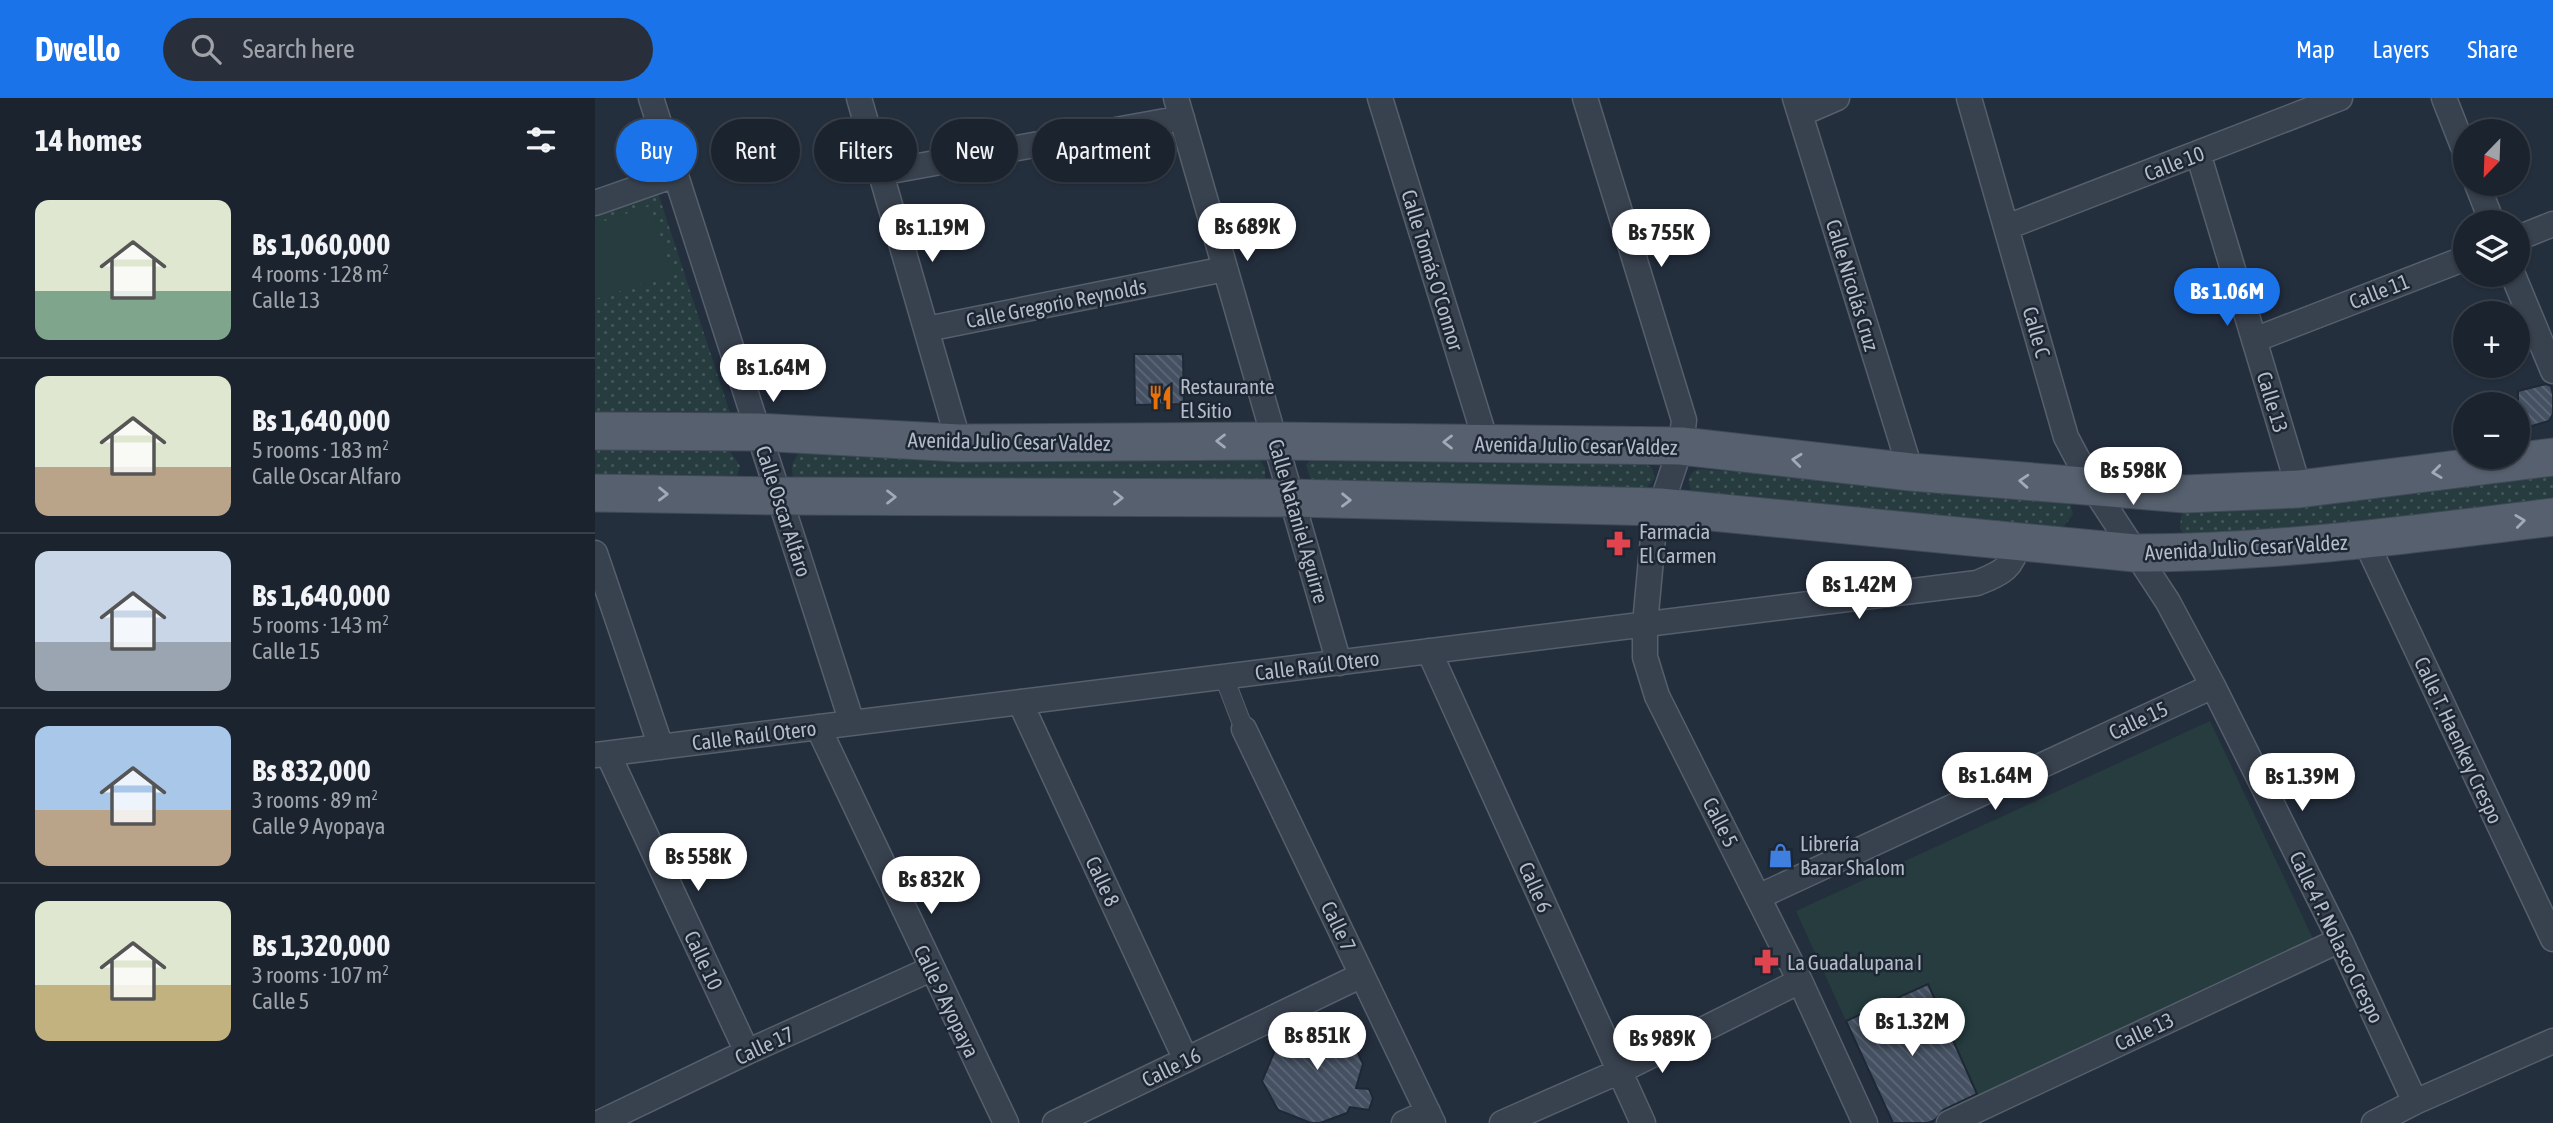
<!DOCTYPE html>
<meta charset="utf-8">
<style>
:root{--surface:#1b232e;--page:#282f3a;--text:#f1f3f6;--muted:#a0a4aa;--line:#39404a;--accent:#1a73e8}
body{margin:0;font-family:"Asap Condensed",sans-serif;background:var(--page);color:var(--text);height:100vh;display:flex;flex-direction:column;font-size:26px;white-space:nowrap}
*{box-sizing:border-box;margin:0}
p{font-size:23px;color:var(--muted)}
.icon{flex:none;width:38px;height:38px;fill:none;stroke:currentColor;stroke-width:2;stroke-linecap:round;stroke-linejoin:round}
.map{position:relative;flex:1;overflow:hidden}
.details{display:flex;flex-direction:column;background:var(--surface);width:595px}
.details>*{flex:none}
.banner{position:absolute;left:21px;top:21px;width:665px;height:63px;display:flex;gap:14px}
.needle{width:46px;rotate:203deg}
.tools{position:absolute;left:1858px;top:21px;display:grid;gap:14px}
.tools a{display:grid;place-items:center;width:77px;height:77px;border-radius:50%;background:var(--surface);box-shadow:0 2px 5px #0004,0 0 0 2px var(--line);font-size:35px}
.price{position:absolute;translate:-50% -60px;padding:0 16px;border-radius:24px;background:#fff;color:#222;font-size:23px;line-height:46px;filter:drop-shadow(0 2px 4px #0008)}
.price::after{content:'';position:absolute;left:50%;top:42px;width:21px;height:16px;margin-left:-10px;background:inherit;clip-path:polygon(0 0,100% 0,50% 100%)}
.price.on{background:var(--accent);color:#fff}
ul{padding:0;list-style:none}
li{display:flex;align-items:center;gap:21px;height:175px;padding:0 35px}
li+li{border-top:2px solid var(--line)}
li span{display:grid;place-items:center;flex:none;width:196px;height:140px;border-radius:14px;color:#555}
li>.icon{margin-inline-start:auto}
span .icon{width:84px;height:84px;fill:#fffc;stroke-width:1}
li b{font-size:30px}
h2{display:flex;justify-content:space-between;align-items:center;height:84px;padding:0 35px;font-size:30px}
.pill{padding:0 24px;border-radius:32px;background:var(--surface);box-shadow:0 2px 5px #0004,0 0 0 2px var(--line);font-size:24px;line-height:63px}
.pill.on{background:var(--accent);color:#fff}
header{display:flex;align-items:center;gap:42px;box-sizing:border-box;height:98px;padding:0 35px;background:var(--accent);color:#fff}
header strong{font-size:33px}
nav{display:flex;gap:38px;margin-inline-start:auto;font-size:24px}
.search{width:490px;height:63px;background:var(--page);display:flex;align-items:center;gap:18px;box-sizing:border-box;padding:0 24px;border-radius:38px;color:var(--muted);font-size:26px}
main{display:flex;flex:1;min-height:0}
.map>svg:first-child{display:block}
</style>
<header>
<strong>Dwello</strong>
<div class="search"><svg class="icon" aria-label="search" viewBox="0 0 24 24"><circle cx="10" cy="10" r="6"/><path d="M15 15l6 6"/></svg>Search here</div>
<nav><a>Map</a><a>Layers</a><a>Share</a></nav>
</header>
<main>
<section class="details">
<h2>14 homes<svg class="icon" aria-label="filters" viewBox="0 0 24 24"><path d="M4 7h16M4 17h16"/><circle cx="9" cy="7" r="2"/><circle cx="15" cy="17" r="2"/></svg></h2>
<ul>
<li><span style="background:linear-gradient(#dfe7d0 65%,#7fa58c 0)"><svg class="icon" aria-label="home" viewBox="0 0 24 24"><path d="M3 11l9-7 9 7M6 9v11h12V9"/></svg></span><div><b>Bs 1,060,000</b><p>4 rooms · 128 m²</p><p>Calle 13</p></div></li>
<li><span style="background:linear-gradient(#dfe7d0 65%,#b9a48a 0)"><svg class="icon" aria-label="home" viewBox="0 0 24 24"><path d="M3 11l9-7 9 7M6 9v11h12V9"/></svg></span><div><b>Bs 1,640,000</b><p>5 rooms · 183 m²</p><p>Calle Oscar Alfaro</p></div></li>
<li><span style="background:linear-gradient(#c9d6e8 65%,#9aa5b1 0)"><svg class="icon" aria-label="home" viewBox="0 0 24 24"><path d="M3 11l9-7 9 7M6 9v11h12V9"/></svg></span><div><b>Bs 1,640,000</b><p>5 rooms · 143 m²</p><p>Calle 15</p></div></li>
<li><span style="background:linear-gradient(#a9c7e8 60%,#b9a48a 0)"><svg class="icon" aria-label="home" viewBox="0 0 24 24"><path d="M3 11l9-7 9 7M6 9v11h12V9"/></svg></span><div><b>Bs 832,000</b><p>3 rooms · 89 m²</p><p>Calle 9 Ayopaya</p></div></li>
<li><span style="background:linear-gradient(#dfe7d0 60%,#c2b280 0)"><svg class="icon" aria-label="home" viewBox="0 0 24 24"><path d="M3 11l9-7 9 7M6 9v11h12V9"/></svg></span><div><b>Bs 1,320,000</b><p>3 rooms · 107 m²</p><p>Calle 5</p></div></li>
</ul>
</section>
<div class="map">
<svg width="1958" height="1025" viewBox="0 0 1958 1025">
<defs>
<pattern id="park-dots" width="8" height="8" patternUnits="userSpaceOnUse" patternTransform="scale(1.75)"><rect width="8" height="8" fill="#263c3f"/><path d="M2 2h.1M6 6h.1" fill="none" stroke="#435659" stroke-width="1.8" stroke-linecap="round"/></pattern>
<pattern id="building-back-hatch" width="6" height="6" patternUnits="userSpaceOnUse" patternTransform="scale(1.75)"><rect width="6" height="6" fill="#455162"/><path d="M-1 5l2 2M0 0l6 6M5-1l2 2" fill="none" stroke="#5d6877"/></pattern>
</defs>
<rect width="100%" height="100%" fill="#242f3e"/>
<path fill="url(#park-dots)" d="M63,95L136,318L0,314V114Z
M0,349L134,352L145,368L142,378L132,385L0,382Z
M205,354L663,359L670,370V381L662,389L199,381C195,369 197,364 205,354Z
M719,358L1047,364L1057,370L1060,380L1047,395L718,388L711,367Z
M1103,371L1459,398L1475,405L1478,416L1470,427L1460,432L1101,399C1093,390 1089,378 1103,371Z
M1958,373V407L1783,430L1591,437L1585,431L1586,418L1594,410Z"/>
<path fill="#263c3f" d="M55,108L77,177L0,201V126Z
M1615,623L1721,847L1384,1002L1333,887L1251,923L1201,813Z"/>
<path fill="url(#building-back-hatch)" stroke="#1f2835" stroke-width="2" d="M539,256H588L589,306L540,307Z
M1951,286L1956,288L1958,296V316L1954,323L1923,332V293Z
M1333,886L1382,996L1348,1012L1340,1022L1333,1025H1298L1251,923Z
M729,916L749,924L768,966L761,990L774,991L778,1000L774,1012L755,1009L752,1015L725,1025H716L683,1012L667,983L686,938Z"/>
<g fill="none" stroke-linecap="round" stroke-linejoin="round">
<defs>
<path id="pedestrian" d="M629,579L649,631"/>
<path id="minor" d="M56,0L257,625
M264,0L364,345
M581,0L744,565
M785,0L891,344
M990,0L1089,322L1086,348L1059,429L1050,526V559L1062,598L1205,883L1270,1025
M1200,0L1316,374
M1374,0L1471,339L1497,388L1573,504L1618,588L1745,842L1820,1004
M1849,0L1871,56
M1205,16L1242,0
M1603,55L1704,391
M285,75L587,20
M1882,86L1897,124
M0,105L80,77
M1412,129L1745,0
M1923,140L1958,126
M1918,177L1958,273
M332,231L630,171
M1659,242L1871,160
M1770,442L1958,841
M0,455L66,649
M834,553L1048,1025
M425,604L591,962
M223,629L411,1025
M649,631L838,1025
M13,656L152,954
M0,657L1382,485C1406,475 1418,471 1423,444
M1163,799L1618,588
M4,1025L152,954L336,871
M460,1025L767,877
M809,1025L833,1014
M907,1025L1023,974L1205,883
M1354,1025L1745,842
M1779,1025L1820,1004L1958,943"/>
<path id="primary" d="M0,333L163,334L364,345L681,343L1086,348L1316,374L1590,396L1704,391L1958,359
M0,395L184,398L697,400L1065,409L1540,455C1680,455 1819,436 1958,419"/>
</defs>
<use href="#pedestrian" stroke="#565f6c" stroke-width="20"/>
<use href="#minor" stroke="#565f6c" stroke-width="27"/>
<use href="#primary" stroke="#414a57" stroke-width="39"/>
<use href="#pedestrian" stroke="#38414e" stroke-width="18"/>
<use href="#minor" stroke="#38414e" stroke-width="24"/>
<use href="#primary" stroke="#56606e" stroke-width="37"/>
</g>
<defs><path id="oneway-chevron" d="M-2-3.5L2.5 0L-2 3.5" fill="none" stroke-width="1.6" stroke-linecap="round" stroke-linejoin="round" transform="scale(1.75)"/></defs>
<g stroke="#a1aab7">
<use href="#oneway-chevron" transform="translate(626 343) rotate(180)"/>
<use href="#oneway-chevron" transform="translate(853 344) rotate(-180)"/>
<use href="#oneway-chevron" transform="translate(1202 362) rotate(-174)"/>
<use href="#oneway-chevron" transform="translate(1842 374) rotate(173)"/>
<use href="#oneway-chevron" transform="translate(1429 383) rotate(-176)"/>
<use href="#oneway-chevron" transform="translate(68 396) rotate(1)"/>
<use href="#oneway-chevron" transform="translate(296 399)"/>
<use href="#oneway-chevron" transform="translate(523 400)"/>
<use href="#oneway-chevron" transform="translate(751 402) rotate(1)"/>
<use href="#oneway-chevron" transform="translate(1925 423) rotate(-7)"/>
</g>
<defs>
<symbol id="restaurant-bare" viewBox="-9 -9 18 18"><path d="M-5-6h1v4h1v-4h1v4h1v-4h1v5L-1.5 .5V6h-2V.5L-5-1ZM5-6V6H3V1.5H1.5Q1.5-4 5-6Z" fill="#e8710a" stroke="#1d2633" stroke-width="2.5" paint-order="stroke"/></symbol>
<symbol id="pharmacy-bare" viewBox="-9 -9 18 18"><path d="M-2-6h4v4h4v4h-4v4h-4v-4h-4v-4h4Z" fill="#e0444e" stroke="#1d2633" stroke-width="2.5" paint-order="stroke"/></symbol>
<symbol id="shop-bare" viewBox="-9 -9 18 18"><path d="M-5-2.5h2.3a2.7 3.5 0 0 1 5.4 0H5L5.5 6h-11ZM-1.5-2.5h3a1.5 2.3 0 0 0-3 0Z" fill="#3f7fe0" stroke="#1d2633" stroke-width="2.5" paint-order="stroke"/></symbol>
</defs>
<g fill-rule="evenodd">
<use href="#restaurant-bare" x="548" y="282" width="35" height="35"/>
<use href="#pharmacy-bare" x="1006" y="428" width="35" height="35"/>
<use href="#shop-bare" x="1168" y="740" width="35" height="35"/>
<use href="#pharmacy-bare" x="1154" y="846" width="35" height="35"/>
</g>
<g text-anchor="middle" dominant-baseline="central" stroke-width="5" stroke-linejoin="round" paint-order="stroke">
<g font-size="21" fill="#b4bcc9" stroke="#1d2633">
<text transform="translate(1579 65) rotate(-21)">Calle 10</text>
<text transform="translate(838 172) rotate(73)">Calle Tomás O'Connor</text>
<text transform="translate(1258 187) rotate(73)">Calle Nicolás Cruz</text>
<text transform="translate(1784 193) rotate(-21)">Calle 11</text>
<text transform="translate(461 205) rotate(-11)">Calle Gregorio Reynolds</text>
<text transform="translate(1442 234) rotate(74)">Calle C</text>
<text transform="translate(1678 304) rotate(73)">Calle 13</text>
<text transform="translate(414 343) rotate(1)">Avenida Julio Cesar Valdez</text>
<text transform="translate(981 347) rotate(1)">Avenida Julio Cesar Valdez</text>
<text transform="translate(189 413) rotate(72)">Calle Oscar Alfaro</text>
<text transform="translate(704 423) rotate(74)">Calle Nataniel Aguirre</text>
<text transform="translate(1651 449) rotate(-3)">Avenida Julio Cesar Valdez</text>
<text transform="translate(722 567) rotate(-7)">Calle Raúl Otero</text>
<text transform="translate(1543 622) rotate(-25)">Calle 15</text>
<text transform="translate(159 637) rotate(-7)">Calle Raúl Otero</text>
<text transform="translate(1864 642) rotate(65)">Calle T. Haenkey Crespo</text>
<text transform="translate(1126 724) rotate(63)">Calle 5</text>
<text transform="translate(508 783) rotate(65)">Calle 8</text>
<text transform="translate(941 789) rotate(66)">Calle 6</text>
<text transform="translate(744 828) rotate(64)">Calle 7</text>
<text transform="translate(1742 839) rotate(64)">Calle 4 P. Nolasco Crespo</text>
<text transform="translate(109 862) rotate(65)">Calle 10</text>
<text transform="translate(352 903) rotate(64)">Calle 9 Ayopaya</text>
<text transform="translate(1549 933) rotate(-25)">Calle 13</text>
<text transform="translate(169 947) rotate(-25)">Calle 17</text>
<text transform="translate(576 969) rotate(-26)">Calle 16</text>
</g>
<g font-size="21" fill="#b4bcc9" stroke="#1d2633" text-anchor="start">
<text x="585" y="288">Restaurante<tspan x="585" dy="24">El Sitio</tspan></text>
<text x="1044" y="433">Farmacia<tspan x="1044" dy="24">El Carmen</tspan></text>
<text x="1205" y="745">Librería<tspan x="1205" dy="24">Bazar Shalom</tspan></text>
<text x="1192" y="864">La Guadalupana I</text>
</g>
</g>
</svg>
<div class="tools">
<a><svg class="needle" viewBox="-14 -14 28 28"><path d="M0-13l5 13h-10z" fill="#e53935"/><path d="M0 13l5-13h-10z" fill="#a0a4aa"/></svg></a>
<a><svg class="icon" aria-label="layers" viewBox="0 0 24 24"><path d="M12 4l9 5-9 5-9-5zM3 14l9 5 9-5"/></svg></a>
<a>+</a>
<a>−</a>
</div>
<b class="price" style="left:652px;top:165px">Bs 689K</b>
<b class="price" style="left:337px;top:166px">Bs 1.19M</b>
<b class="price" style="left:1066px;top:171px">Bs 755K</b>
<b class="price on" style="left:1632px;top:230px">Bs 1.06M</b>
<b class="price" style="left:178px;top:306px">Bs 1.64M</b>
<b class="price" style="left:1538px;top:409px">Bs 598K</b>
<b class="price" style="left:1264px;top:523px">Bs 1.42M</b>
<b class="price" style="left:1400px;top:714px">Bs 1.64M</b>
<b class="price" style="left:1707px;top:715px">Bs 1.39M</b>
<b class="price" style="left:103px;top:795px">Bs 558K</b>
<b class="price" style="left:336px;top:818px">Bs 832K</b>
<b class="price" style="left:1317px;top:960px">Bs 1.32M</b>
<b class="price" style="left:722px;top:974px">Bs 851K</b>
<b class="price" style="left:1067px;top:977px">Bs 989K</b>
<div class="banner">
<a class="pill on">Buy</a>
<a class="pill">Rent</a>
<a class="pill">Filters</a>
<a class="pill">New</a>
<a class="pill">Apartment</a>
</div>
</div>
</main>
